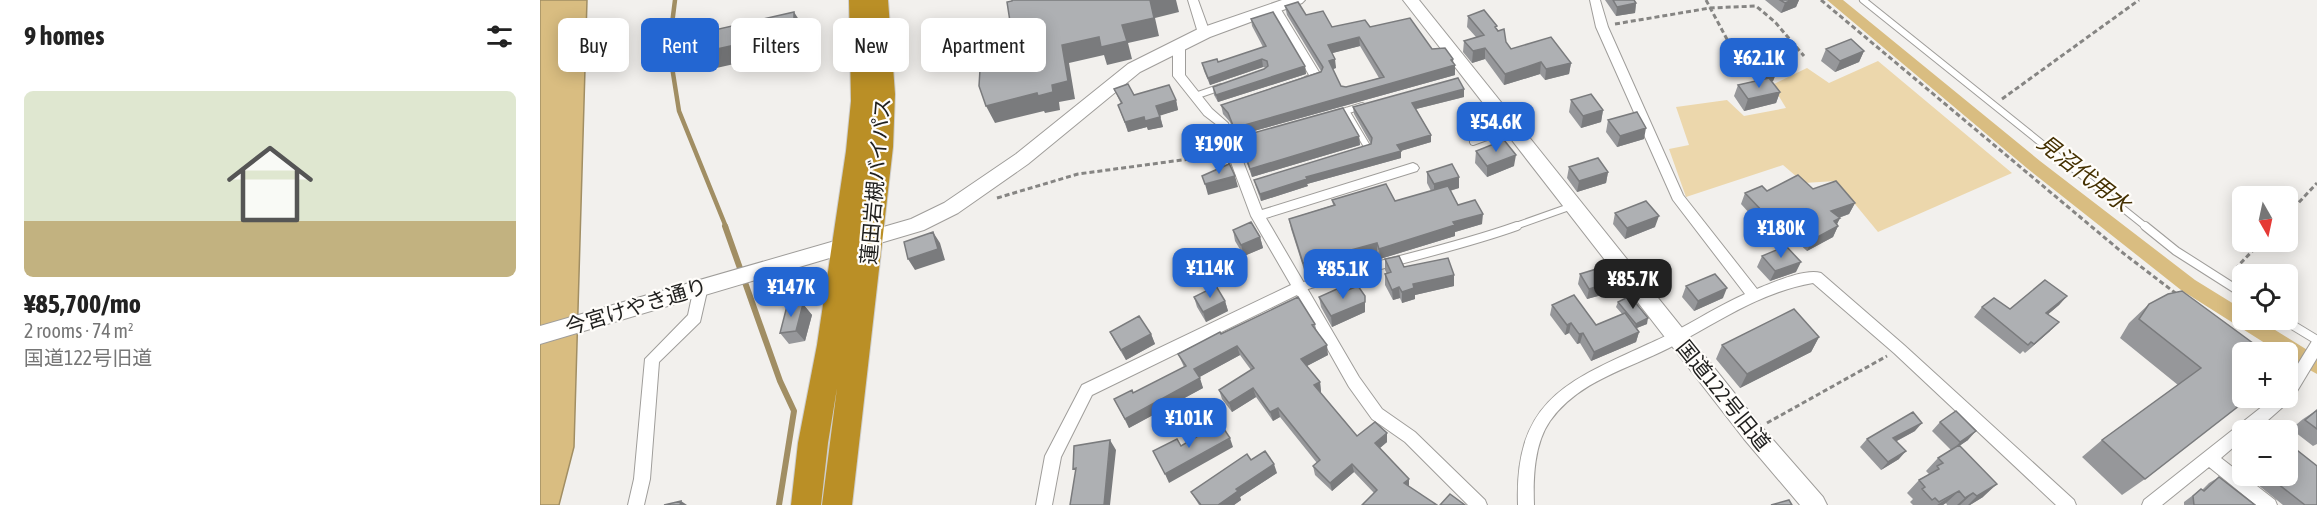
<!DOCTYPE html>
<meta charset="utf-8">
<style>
:root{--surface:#fff;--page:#f6f6f6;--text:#222;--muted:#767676;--accent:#2366d2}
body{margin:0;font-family:"Asap Condensed","Noto Sans JP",sans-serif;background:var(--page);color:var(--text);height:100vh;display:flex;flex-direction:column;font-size:22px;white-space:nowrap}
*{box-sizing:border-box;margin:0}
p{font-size:20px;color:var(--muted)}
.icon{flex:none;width:33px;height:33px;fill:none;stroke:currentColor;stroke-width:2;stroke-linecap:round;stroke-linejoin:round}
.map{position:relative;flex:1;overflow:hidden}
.drawer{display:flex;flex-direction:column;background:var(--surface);width:540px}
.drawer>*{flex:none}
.banner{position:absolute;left:18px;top:18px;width:570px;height:54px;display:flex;gap:12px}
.needle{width:39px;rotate:171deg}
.tools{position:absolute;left:1692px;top:186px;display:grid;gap:12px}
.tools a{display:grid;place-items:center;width:66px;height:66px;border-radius:9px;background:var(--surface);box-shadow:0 3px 15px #0003;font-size:30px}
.price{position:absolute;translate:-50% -51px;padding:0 14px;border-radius:12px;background:var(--accent);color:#fff;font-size:20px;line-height:39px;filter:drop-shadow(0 2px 3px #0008)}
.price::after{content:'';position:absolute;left:50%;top:36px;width:18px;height:14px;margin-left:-9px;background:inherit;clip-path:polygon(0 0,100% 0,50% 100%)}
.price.selected{background:#222;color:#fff}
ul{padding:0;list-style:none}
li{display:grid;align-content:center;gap:12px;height:318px;padding:0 24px}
li span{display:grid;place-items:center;height:186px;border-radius:9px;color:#555}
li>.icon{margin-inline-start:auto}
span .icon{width:108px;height:108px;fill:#fffc;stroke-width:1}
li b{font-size:26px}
h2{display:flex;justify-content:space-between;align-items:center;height:72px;padding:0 24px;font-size:26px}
.pill{padding:0 21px;border-radius:9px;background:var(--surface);box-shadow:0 3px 15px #0003;font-size:21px;line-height:54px}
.pill.selected{background:var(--accent);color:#fff}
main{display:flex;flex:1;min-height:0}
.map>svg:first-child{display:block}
</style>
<main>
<section class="drawer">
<h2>9 homes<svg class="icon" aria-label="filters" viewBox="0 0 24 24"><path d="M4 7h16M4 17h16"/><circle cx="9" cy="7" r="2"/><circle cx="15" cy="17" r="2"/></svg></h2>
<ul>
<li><span style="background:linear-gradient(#dfe7d0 70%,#c2b280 0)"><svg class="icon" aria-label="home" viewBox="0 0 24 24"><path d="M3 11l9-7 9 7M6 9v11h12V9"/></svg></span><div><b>¥85,700/mo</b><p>2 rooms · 74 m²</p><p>国道122号旧道</p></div></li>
</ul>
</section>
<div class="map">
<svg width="1777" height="505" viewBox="0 0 1777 505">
<rect width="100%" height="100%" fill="#f2f0ed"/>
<path fill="#ecd7ac" d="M1338,61L1472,173L1338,232L1296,181L1264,183L1243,165L1146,197L1129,149L1149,145L1136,107L1187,100L1204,116L1246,108L1232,85L1267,68L1289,83Z"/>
<path fill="#d9bd81" stroke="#a18e63" stroke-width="1.5" d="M0,0H47L34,447L19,505H0Z"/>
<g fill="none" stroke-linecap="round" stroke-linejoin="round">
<path stroke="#a18e63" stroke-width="4.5" d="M135,0L129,48L139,111L186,227"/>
<path stroke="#a18e63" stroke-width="6" d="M185,226L240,381L254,411L239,505"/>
<path fill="#d9bd81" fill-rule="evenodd" d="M1287,0H1303L1500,161L1655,280L1702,309V320H1719L1777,356V374L1748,358V352H1739L1641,290L1488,169Z"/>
<defs>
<path id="lane-far1" d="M1323,0L1606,227
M655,96L681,87
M806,111L828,148L824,150
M796,114L822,106
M933,142L972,128
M973,227L1032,206"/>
<path id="lane" d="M1605,226L1636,251L1702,293
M761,287C832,265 907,251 977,226
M1744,320L1777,340"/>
<path id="street" d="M648,0H658L670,33L668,36L664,37L658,33Z
M1050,0H1060L1068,27L1143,195L1217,289C1232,283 1265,268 1281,273L1364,345L1534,500L1536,505H1516L1354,353L1273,283C1220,292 1177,323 1129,348C1088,369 1038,381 1010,421C994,444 993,478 994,505H978C974,397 1031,380 1115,341C1146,327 1174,308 1205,294L1133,200L1056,27Z
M735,5L740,8L782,77L780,80L764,85L758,81L769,75L730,8Z
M639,42L645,46V75L672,109L688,123L722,210L873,163L877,165L879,168L877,171L726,218L819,377L842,409L875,432L945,500L947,505H928L865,442L832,419L809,387L757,295L552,395L521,457L512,505H496L505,456L542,385L751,285L711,216L677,125L664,115L633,76V46Z
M161,281L166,283L168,287L160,322L119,362L110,479L104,505H88L94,479L105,359L148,315L154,287L156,283Z
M1777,339V358L1753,398L1727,421L1732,425L1734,430H1702V440L1681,458L1735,500L1737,505H1716L1669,467L1622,505H1602L1604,500L1733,398H1748V380L1772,341Z"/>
<path id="secondary" d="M742,0H765L762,3L670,37L600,72L488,164L418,213L384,230L0,344V326L371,219L404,203L476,154L588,64L658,29Z
M863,0H879L1220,425L1283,497L1287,505H1260L1204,439Z"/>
<path id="highway" d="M309,0H348L355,94L353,147L312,505H282L297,388L288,443L281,505H251L258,443L277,345L306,151L311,101Z"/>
</defs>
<use href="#lane-far1" stroke="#9f9d9a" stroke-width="8"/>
<use href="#lane" stroke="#9f9d9a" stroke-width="10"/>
<use href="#street" stroke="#9f9d9a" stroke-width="2"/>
<use href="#secondary" stroke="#9f9d9a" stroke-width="2"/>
<use href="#highway" stroke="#cecece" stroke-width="2"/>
<path stroke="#868583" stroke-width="3" stroke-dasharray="5 3" stroke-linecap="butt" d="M1166,0L1197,58
M1281,0L1583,253L1638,295
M1075,24L1170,8L1216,6L1235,22L1264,56
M1462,99L1599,0
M457,198L538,174L679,155
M1748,214L1777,183
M1701,276L1696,268L1721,242
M1227,423L1347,356"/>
<use href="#lane-far1" stroke="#fff" stroke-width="6"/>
<use href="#lane" stroke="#fff" stroke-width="8"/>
<use href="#street" fill="#fff" fill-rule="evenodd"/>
<use href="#secondary" fill="#fff" fill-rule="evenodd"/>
<use href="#highway" fill="#ba8f26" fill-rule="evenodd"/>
</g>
<path fill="#96979a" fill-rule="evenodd" d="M1065,0H1094L1096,3L1095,13L1076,16Z
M1225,0H1259L1256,7L1241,13Z
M745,6L792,27H830L892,49L913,59L915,75L696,136L690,122L683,114L681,105L781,71L747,15ZM820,46L839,78L806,87L801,86L793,69L796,68L792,53Z
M928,16L957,29L971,49L1031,63L1029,74L1005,80L1000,74L964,85L945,59L932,63L923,52L924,41L936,37L927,27Z
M711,19L765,66L766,74L678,102L674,95L673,87L724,69L726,68L723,67L670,85L664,71L662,63L678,62L723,47L712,26Z
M1286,49L1324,51L1319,62L1295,72L1281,61Z
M1206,51L1238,69L1233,81H1231L1240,92L1236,103L1204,111L1194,96L1198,85L1215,81L1203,62Z
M574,89L594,95L636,100L638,110L620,115L623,127L608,130L607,127L588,132L578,105L581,104Z
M924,97L876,109L891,135V142L861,151V158L767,184L768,186L721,201L716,187L714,180L831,144L814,114L813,107Z
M1031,100L1063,110L1061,122L1041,128L1029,112Z
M1068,120L1104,139L1077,147L1066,132Z
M819,136L820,145L712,177L701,146L699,137Z
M936,151L974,166L947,177L935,163Z
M1029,167L1068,172L1066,183L1037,192L1027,178Z
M887,172L919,177V188L910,191L918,205L942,224L915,232V236L840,259L837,253L765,273L751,229L749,219L793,205L792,200L855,201L891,191L887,183Z
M1273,189L1315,203L1309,214L1299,218H1300L1297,224L1298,226L1293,237L1267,251L1234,221L1221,226L1201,204L1205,193Z
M1075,213L1115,227L1085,239L1073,224Z
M693,230L720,237L723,248L704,256L695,241Z
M1222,256L1256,272L1230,281L1217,267Z
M845,259L864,267L914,286L875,295V299L862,303L860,298L853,300L845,285V274H847L845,270Z
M1040,274L1069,293L1047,299L1038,284Z
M1146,286L1183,298L1154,311L1142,297Z
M800,293L825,296V312L792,327L781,307L779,297Z
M1527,296L1519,305L1508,314L1510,331L1485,353L1483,351L1480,354L1434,317L1442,307L1470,309Z
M654,297L685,301L688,311L666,322L657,307Z
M1078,302L1107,324L1097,328L1099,332L1096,342L1051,361L1040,343L1037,344L1029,333L1025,335L1010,315L1012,305L1056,325L1082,314L1076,307Z
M263,304L272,315L265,341L249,344L240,333Z
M1609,304L1725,352L1605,479L1582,495L1542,457L1562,440L1638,385L1580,338L1589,323Z
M775,324L776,330L788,355L767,366L780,382L781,392H780L817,436L847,442L840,448L869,479V486L834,493L814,472L792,491L775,475L773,466L777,463L740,417L733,421L716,397L692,412L682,399L679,390L711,370L700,355L659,377L663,388L589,428L574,399L593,393L644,367L638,354L681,334Z
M570,332L611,334L615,344L586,360L575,342Z
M1279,337L1271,352L1200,388L1176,359L1182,345Z
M1777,410V444L1773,446L1751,429L1763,419Z
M1400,422L1428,440L1419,446L1443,497L1430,505H1407L1406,503L1403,505H1373L1370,502L1373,499L1367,493L1379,480L1389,474L1386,471L1398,458L1411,450L1392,431Z
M1375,431L1357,441L1359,459L1341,470L1320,447L1327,439Z
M1702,458V472L1695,466Z
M711,460L737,473L700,497L701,500L694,505H659L651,492Z
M1707,476H1748L1777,505H1743Z
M1679,477L1715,505H1644V502L1661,489L1662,490L1669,483Z"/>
<path fill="#7a7b7d" d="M610,0H638H636L639,12L615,18L619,36L588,43L592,59L567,65L564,55L529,63L535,99L519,102L520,110L505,113L504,111L455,123L446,106L512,85L522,45L582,25Z
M1252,0H1259L1256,7L1241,13L1245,3Z
M1096,3L1095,13L1076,16L1077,7Z
M254,12L265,29V48L172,69L159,53Z
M819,37L820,46L789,54L788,45Z
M945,48V59L932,63L933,51Z
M1324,51L1319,62L1295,72L1300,61Z
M722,59L723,67L670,85L668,78Z
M795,59L796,68L790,70L789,61Z
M913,59V66L915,65V75L696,136L694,128Z
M1001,62L1000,74L964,85L965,74Z
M1031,63L1029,74L1005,80L1006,69Z
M765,66L766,74L678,102L676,95Z
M1238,69L1233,81L1217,84L1221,72Z
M924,89V97L872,110V103Z
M1240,92L1236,103L1204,111L1208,99Z
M636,100L638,110L619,116L616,106Z
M1063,110L1061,122L1041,128L1043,116Z
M604,117H620L623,127L608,130L607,127L588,132L585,122Z
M1106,128L1104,139L1077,147L1080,136Z
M891,135V142L857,152V145Z
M819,136L820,145L712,177L710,169Z
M861,151V158L767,184L768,186L721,201L720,194L766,177Z
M976,155L974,166L947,177V166Z
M1068,172L1066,183L1037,192L1039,181Z
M695,176L698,187L668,195L665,184Z
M919,177V188L894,195V184Z
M1315,203L1309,214L1286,222L1291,211Z
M1238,210L1234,221L1221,226L1226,215Z
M943,214L942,224L915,232V236L840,259L839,249L913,222Z
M1119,216L1115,227L1085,239L1087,228Z
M1300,218L1295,228L1298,226L1293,237L1267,251L1272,240L1294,221Z
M393,232L400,243L405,260L375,270L368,259Z
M720,237L723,248L704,256L701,245Z
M837,243V253L765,273L763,263Z
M1261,262L1256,272L1230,281L1235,271Z
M914,275V286L875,295V299L862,303V292L873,284Z
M1072,282L1069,293L1047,299L1049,289Z
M859,287L860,298L853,300L852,290Z
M1187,288L1183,298L1154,311L1158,301Z
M825,296V312L792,327L791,316Z
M1527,296L1519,305L1498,323L1506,313Z
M685,301L688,311L666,322L663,312Z
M263,304L272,315L265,341L256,331Z
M1108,318L1107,324L1094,329L1096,324Z
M1519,322L1510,331L1485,353L1494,344Z
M1031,323L1029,333L1025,335L1027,325Z
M1099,332L1096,342L1051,361L1054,352Z
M1043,333L1040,343L1037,344L1039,334Z
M611,334L615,344L586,360L581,350Z
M1279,337L1271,352L1200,388L1207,374Z
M787,345L788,355L763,368L761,359Z
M697,346L700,355L658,378L654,369Z
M660,378L663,388L589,428L585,419Z
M780,382L781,392L776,395L774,385Z
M713,388L716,397L692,412L689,403Z
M738,408L740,417L733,421L730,412Z
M1382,423L1375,431L1347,446L1353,438Z
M1436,431L1428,440L1412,451L1420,442Z
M847,433V442L835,452V443Z
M690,438L693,447L629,483L625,474Z
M570,440L576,450L570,505H564Z
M1366,451L1359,459L1341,470L1348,462Z
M734,464L737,473L700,497L701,500L694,505H678L696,489Z
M812,464L814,472L792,491L790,483Z
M869,479V487L864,483Z
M1457,484L1443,497L1430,505H1428L1437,496Z
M1419,491L1406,503L1403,505H1397Z
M1433,493L1420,505H1417L1425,498Z
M141,501L147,505H140Z"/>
<path fill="#aeb0b3" stroke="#7a7b7d" stroke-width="1.5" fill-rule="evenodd" d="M472,0H610L614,18L582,25L587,41L561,47L559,37L522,45L528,81L512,85L513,92L498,96L497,93L446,106L439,86L441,53L464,47L462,30L471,28L467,2L472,1Z
M1073,0H1094L1096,3L1077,7Z
M1240,0H1252L1245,3Z
M758,2L766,15L783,11L792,27L825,20L830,27L870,18L892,49L905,48L913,59L911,60L915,65L694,128L688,113L681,105L781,72L783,67L745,6ZM819,37L844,77L806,87L801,86L789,61L795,59L788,45Z
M944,10L957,26L955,27L958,31L964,29L966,42L971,49L1011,37L1031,63L1006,69L1001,62L965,74L945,48L933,51L924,41L944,35L928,16Z
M254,12V32L159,53L161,33Z
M733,12L765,66L676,95L673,87L724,69L728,66L727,61L722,59L668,78L662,63L677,59L678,62L726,46L711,19Z
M1311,39L1324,51L1300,61L1286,49Z
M1223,48L1238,69L1221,72L1206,51Z
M918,78L924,89L872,103L891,135L857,145L861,151L766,177L767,179L720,194L714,180L831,144L832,138L813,107Z
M1229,78L1240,92L1208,99L1198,85Z
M588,84L594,95L629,85L636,100L616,106L620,117L605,121L604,117L585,122L578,105L582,103L574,89Z
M1051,94L1063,110L1043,116L1031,100Z
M803,108L819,136L710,169L699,137Z
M1097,112L1106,128L1080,136L1068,120Z
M964,140L976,155L947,166L936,151Z
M1058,158L1068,172L1039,181L1029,167Z
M688,161L695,176L665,184L662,176L689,164Z
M912,164L919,177L894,184L887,172Z
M1258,175L1273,189L1296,181L1315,203L1291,211L1300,218L1294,221L1298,226L1272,240L1238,210L1226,215L1205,193L1222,186L1227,191Z
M846,184L855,201L908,186L918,205L935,200L943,214L913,222L915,225L839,249L837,243L763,263L749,219L795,205L792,200Z
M1106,201L1119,216L1087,228L1075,213Z
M711,222L720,237L701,245L693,230Z
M393,232L398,249L368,259L364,242Z
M1246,246L1261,262L1235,271L1222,256Z
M859,256L864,267L908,258L914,275L873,284L874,288L862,292L859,287L852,290L845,274L851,272L845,259Z
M1063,267L1072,282L1049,289L1040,274Z
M1175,274L1187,288L1158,301L1146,286Z
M1505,280L1527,296L1506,313L1519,322L1494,344L1491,342L1488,345L1442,307L1454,298L1470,309Z
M676,286L685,301L663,312L654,297Z
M818,286L825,296V302L791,316L779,297L797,289L800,293Z
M1642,291L1725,352H1702V398H1709L1605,479L1562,440L1661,368L1599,319L1609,304L1628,294Z
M1034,295L1056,325L1085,313L1099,332L1054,352L1043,333L1039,334L1031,323L1027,325L1012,305Z
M1090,296L1108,318L1096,324L1078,302Z
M758,297L775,324L772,325L787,345L761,359L780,382L774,385L817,436L835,422L847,433L835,443L869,479L864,483L897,505H822L837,490L812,464L790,483L773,466L780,460L738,408L730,412L713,388L689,403L679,390L714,368L697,346L654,369L660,378L585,419L574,399L592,390L593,393L646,366L638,354L680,332L681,334Z
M263,304L256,331L240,333L247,306Z
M1254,309L1279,337L1207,374L1182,345Z
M599,316L611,334L581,350L570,332Z
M1777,410V429L1765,420Z
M1416,411L1436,431L1420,442L1400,422Z
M1373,412L1382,423L1353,438L1366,451L1348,462L1327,439Z
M680,423L690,438L625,474L613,451L637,439L641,446Z
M570,440L564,505H530L536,468L533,469L534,446Z
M1748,443L1777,466V505H1765L1728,476H1748Z
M1419,445L1457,484L1437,496L1433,493L1425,498L1419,491L1399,502L1395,498L1392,500L1382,489L1385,487L1379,480L1399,469L1397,466L1403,463L1398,458Z
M725,451L734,464L696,489L698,491L678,505H661L651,492L707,454L711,460Z
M1679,477L1715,505H1654L1653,496L1661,489L1664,491Z
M910,494L925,505H900Z
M1249,500L1252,505H1231Z
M141,501L140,505H124Z"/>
<g text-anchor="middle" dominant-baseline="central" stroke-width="4.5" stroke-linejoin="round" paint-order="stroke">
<g font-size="21" fill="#1f1f1e" stroke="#fffdfa">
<text transform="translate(335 181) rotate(-85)">蓮田岩槻バイパス</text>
<text transform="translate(96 306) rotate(-17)">今宮けやき通り</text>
<text transform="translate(1184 395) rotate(51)">国道122号旧道</text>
</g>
<g font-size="22" font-style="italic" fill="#443000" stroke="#fffdfa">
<text transform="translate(1544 173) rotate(38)">見沼代用水</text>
</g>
</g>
</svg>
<div class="tools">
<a><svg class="needle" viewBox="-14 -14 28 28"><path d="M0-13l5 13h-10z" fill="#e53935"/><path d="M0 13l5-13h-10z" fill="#767676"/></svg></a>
<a><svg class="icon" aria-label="locate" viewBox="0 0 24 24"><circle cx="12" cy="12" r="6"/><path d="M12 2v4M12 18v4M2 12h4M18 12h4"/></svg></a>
<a>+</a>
<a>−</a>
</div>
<b class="price" style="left:1219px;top:89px">¥62.1K</b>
<b class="price" style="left:956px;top:153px">¥54.6K</b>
<b class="price" style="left:679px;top:175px">¥190K</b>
<b class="price" style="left:1241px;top:259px">¥180K</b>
<b class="price" style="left:670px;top:299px">¥114K</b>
<b class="price" style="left:803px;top:300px">¥85.1K</b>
<b class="price selected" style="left:1093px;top:310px">¥85.7K</b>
<b class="price" style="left:251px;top:318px">¥147K</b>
<b class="price" style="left:649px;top:449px">¥101K</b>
<div class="banner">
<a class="pill">Buy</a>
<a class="pill selected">Rent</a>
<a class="pill">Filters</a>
<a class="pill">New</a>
<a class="pill">Apartment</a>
</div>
</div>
</main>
